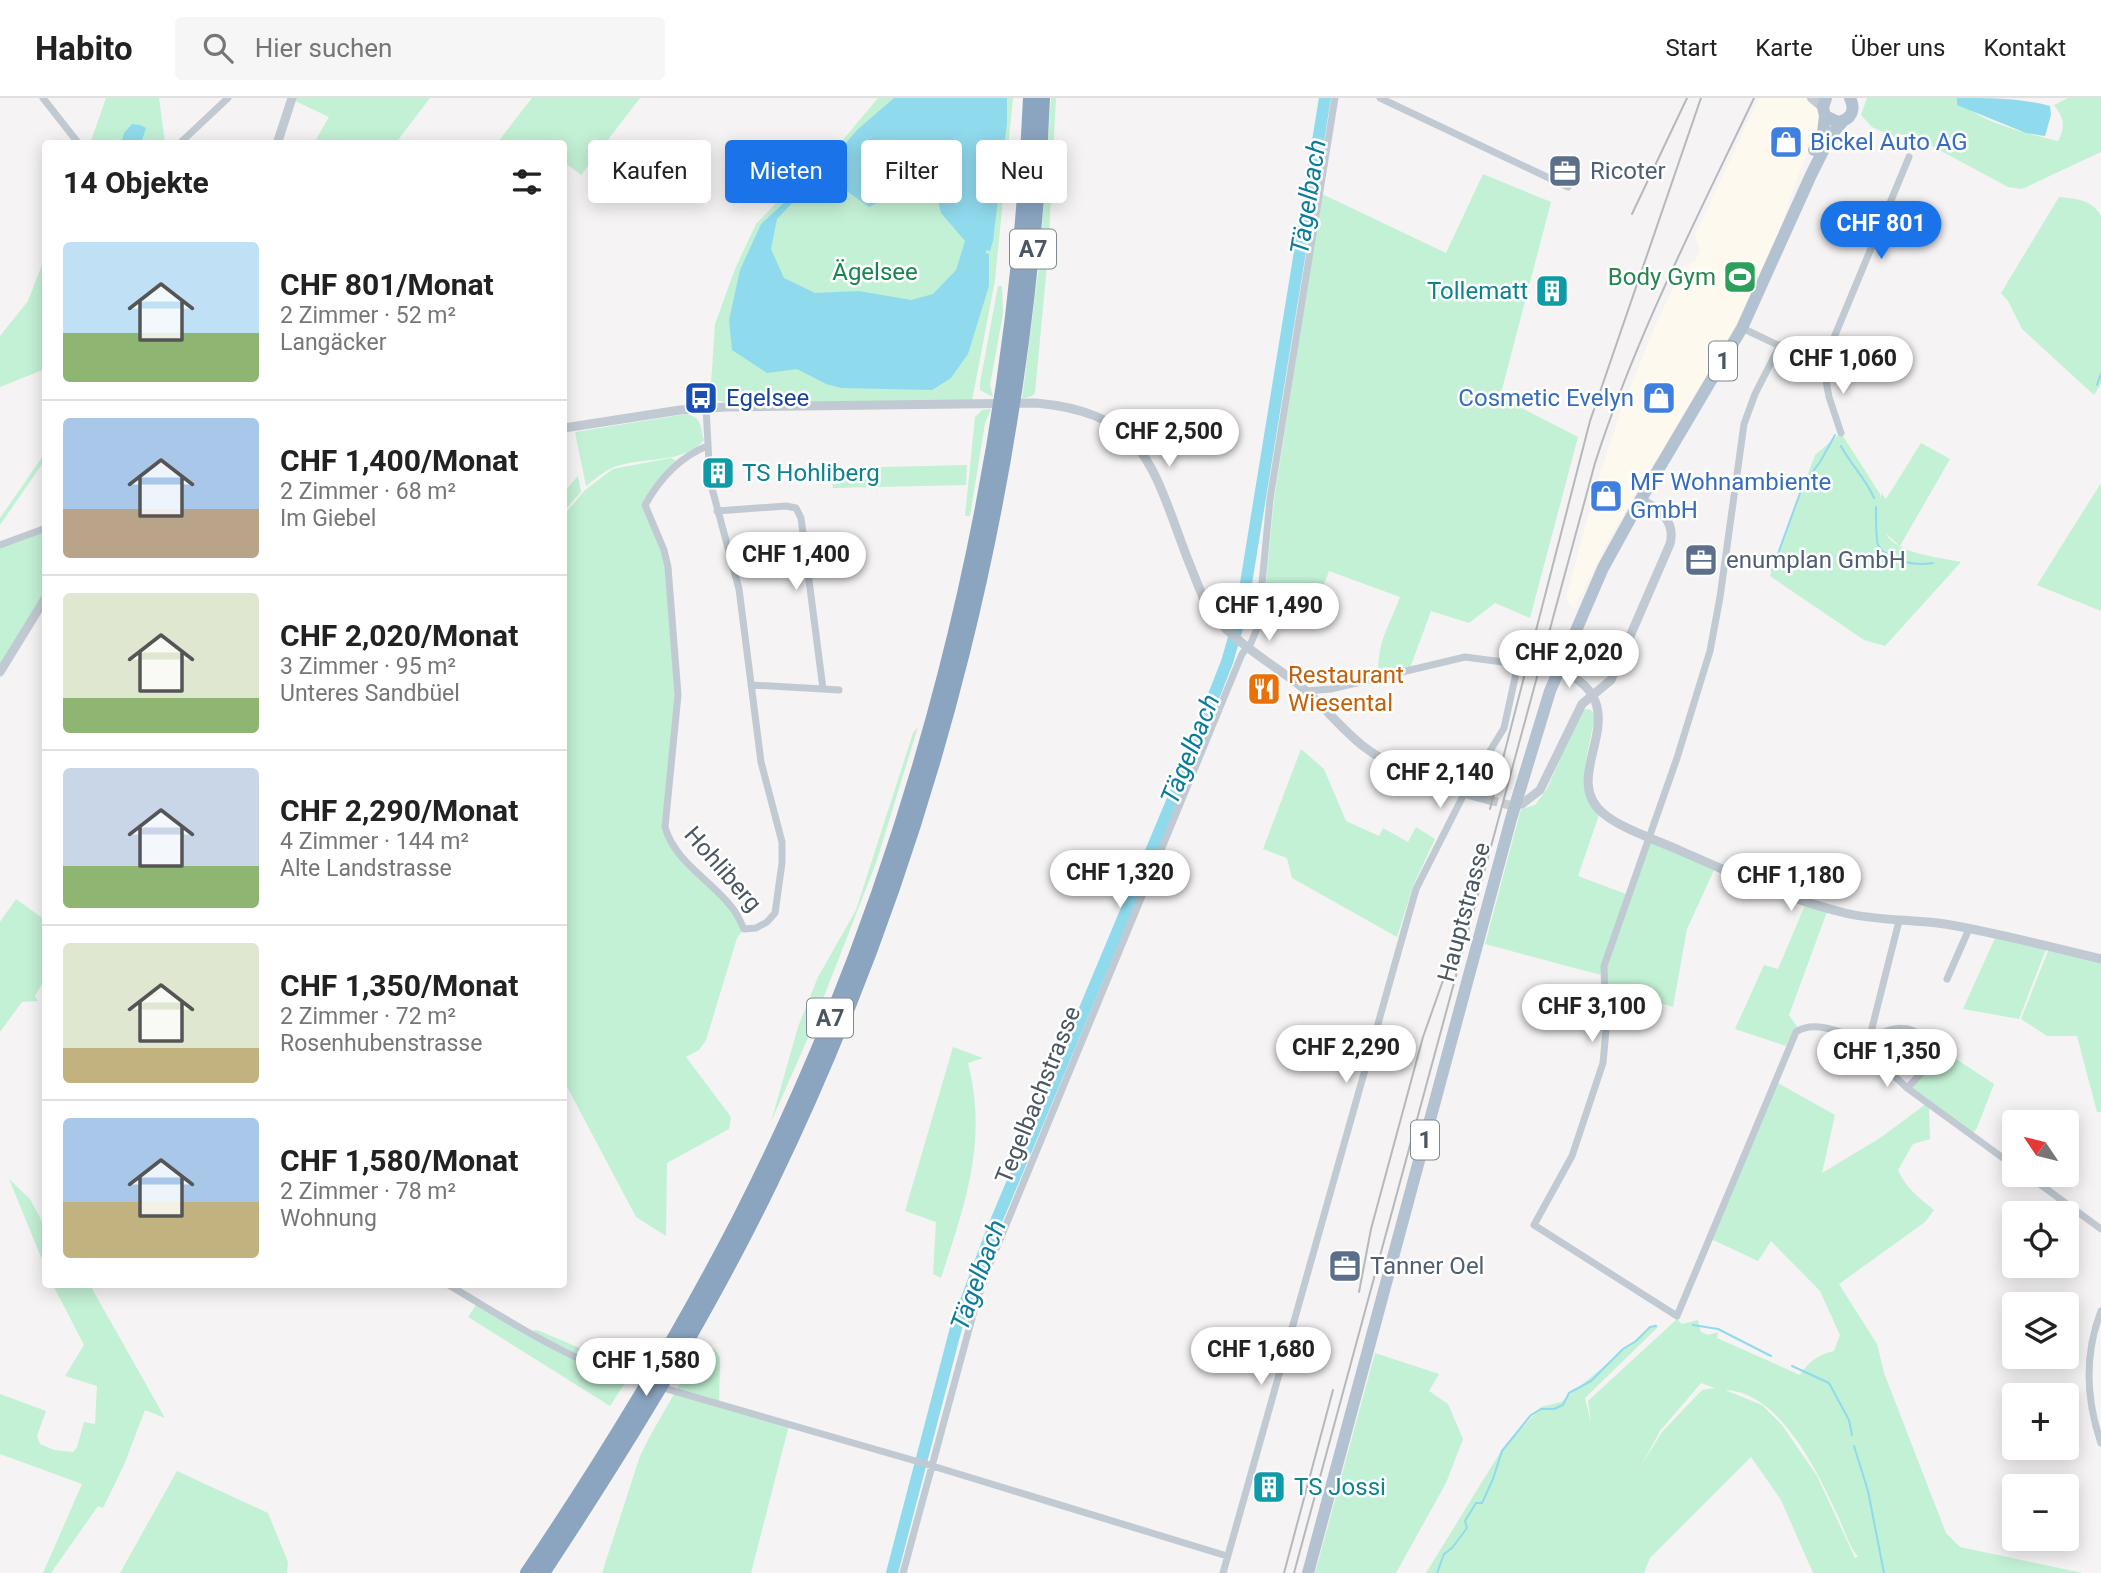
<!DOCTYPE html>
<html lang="de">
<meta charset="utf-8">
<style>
:root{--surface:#fff;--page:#f6f6f6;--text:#222;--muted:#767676;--line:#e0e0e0;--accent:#1a73e8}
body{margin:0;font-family:Roboto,sans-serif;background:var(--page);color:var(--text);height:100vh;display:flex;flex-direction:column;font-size:26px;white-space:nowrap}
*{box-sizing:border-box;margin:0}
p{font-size:23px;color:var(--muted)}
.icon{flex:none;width:38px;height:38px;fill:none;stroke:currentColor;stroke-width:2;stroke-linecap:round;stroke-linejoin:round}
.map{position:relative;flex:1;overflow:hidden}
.panel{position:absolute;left:42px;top:42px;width:525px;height:1148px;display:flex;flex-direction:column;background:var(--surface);border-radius:7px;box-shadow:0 4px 18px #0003}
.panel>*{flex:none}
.hud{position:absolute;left:588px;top:42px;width:665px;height:63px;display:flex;gap:14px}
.needle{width:46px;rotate:305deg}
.buttons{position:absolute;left:2002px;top:1012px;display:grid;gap:14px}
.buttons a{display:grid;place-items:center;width:77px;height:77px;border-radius:7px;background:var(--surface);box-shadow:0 4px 18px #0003;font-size:35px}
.price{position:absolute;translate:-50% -60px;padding:0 16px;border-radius:24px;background:#fff;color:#222;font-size:23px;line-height:46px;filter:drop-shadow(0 2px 4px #0008)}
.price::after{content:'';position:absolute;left:50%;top:42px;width:21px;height:16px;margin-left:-10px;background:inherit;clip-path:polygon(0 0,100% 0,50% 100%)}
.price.selected{background:var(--accent);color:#fff}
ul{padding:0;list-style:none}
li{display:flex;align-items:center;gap:21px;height:175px;padding:0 21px}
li+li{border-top:2px solid var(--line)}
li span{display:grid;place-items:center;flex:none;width:196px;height:140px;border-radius:7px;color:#555}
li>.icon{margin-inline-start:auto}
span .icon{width:84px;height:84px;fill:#fffc;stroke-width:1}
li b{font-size:30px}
h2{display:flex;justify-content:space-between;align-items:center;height:84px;padding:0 21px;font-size:30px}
.chip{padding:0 24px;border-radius:7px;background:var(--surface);box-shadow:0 4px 18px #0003;font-size:24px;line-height:63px}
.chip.selected{background:var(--accent);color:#fff}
header{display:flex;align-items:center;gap:42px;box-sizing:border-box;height:98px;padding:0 35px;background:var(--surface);border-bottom:2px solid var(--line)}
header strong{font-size:33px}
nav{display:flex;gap:38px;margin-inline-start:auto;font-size:24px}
.search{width:490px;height:63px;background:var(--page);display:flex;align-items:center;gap:18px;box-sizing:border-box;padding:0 24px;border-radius:7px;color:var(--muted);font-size:26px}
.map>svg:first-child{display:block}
</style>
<header>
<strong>Habito</strong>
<div class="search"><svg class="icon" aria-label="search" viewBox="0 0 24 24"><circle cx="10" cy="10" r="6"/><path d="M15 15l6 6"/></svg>Hier suchen</div>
<nav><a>Start</a><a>Karte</a><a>Über uns</a><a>Kontakt</a></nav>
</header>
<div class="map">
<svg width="2101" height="1475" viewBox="0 0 2101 1475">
<rect width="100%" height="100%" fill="#f5f3f3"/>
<path fill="#fdf9ef" d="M1759,0H1805L1819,12L1820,31L1801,70L1772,154L1742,217L1608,443L1574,511L1567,503V496L1597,385L1620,315L1655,228L1683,169L1695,164L1700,152L1695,137Z"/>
<path fill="#c3f1d5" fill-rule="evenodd" d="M106,0H159L165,45L90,46Z
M296,0H430L395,46L314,45L329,19L295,3Z
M532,0H640L581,77L564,64V46L497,45Z
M878,0H1013L995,182L972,303L734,306L710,301L715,226L735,171L756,126L798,82L842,43Z
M1051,0H1056L1048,156L1035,295L1032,298L1022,301L1040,160Z
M1867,0H1960C1970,23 2034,37 2058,43C2066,28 2064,20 2054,7L2068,0H2101V54L2022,91L2008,89L1930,47L1897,35L1894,39L1872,29L1861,17Z
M1483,76L1551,104L1500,299L1578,339L1530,520L1495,505L1469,525L1431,513L1410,570L1378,578C1378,540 1388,532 1400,499L1329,473L1318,501L1296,496L1277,529L1262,526L1274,402L1322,96L1446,155Z
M2059,99C2076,101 2092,101 2101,118V286L2094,297L2022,231L2008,203L2001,195Z
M45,159V271L0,289V238L28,203Z
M998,188H1002L1003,216L990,287L993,299L980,292V285Z
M991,311L985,325L970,418H965L975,319L982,312Z
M687,316C703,320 700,330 704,342C682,367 644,358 614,369C604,373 594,382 586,388L575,334Z
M1841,335L1880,396L1881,402V395L1886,401L1921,345L1950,361L1900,448L1886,436C1895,455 1941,460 1961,464L1885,548L1864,542L1770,478L1815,357Z
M45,355V362L0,427V420Z
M671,360L678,364L645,407L664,452L678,597L665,729L693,771L733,810L744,831L737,840L706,942L699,952L686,959L731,1019L729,1031L667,1065L666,1138L636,1119L564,983V417L585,392L613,371Z
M967,367L966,387L833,390L829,368L841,370Z
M578,378L581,394L564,413V394Z
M2101,385V513L2037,487Z
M45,430V499L0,574V447Z
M1586,611L1591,612L1595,618C1589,652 1574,688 1599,717L1578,778L1626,796L1601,877L1485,846L1521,711L1535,707L1547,691L1581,614Z
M918,629L876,765L807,942L771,1024L798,929L818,879L856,812L913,635Z
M1301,651L1324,671L1346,723L1379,738L1383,730L1408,744L1416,729L1435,741L1413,788L1397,839L1292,780L1287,760L1263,751Z
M1650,743L1714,772L1687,831L1673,909L1605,887L1608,857Z
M16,801L45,822V880L35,898L38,903L22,904L0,934V824Z
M1805,807L1827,814L1789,917L1798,930L1793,933L1786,948L1735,931L1764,867L1778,871Z
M1995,840L2046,851L2019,921L1963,911Z
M2050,848L2101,861V1014H2097L2077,938H2047L2021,921Z
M953,949L983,960L968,965C988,1043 965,1107 941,1180L933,1176L936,1124L905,1113Z
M1944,953L1994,986L1977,1030L1973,1035L1909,989Z
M1776,984L1835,1017L1822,1075L1880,1040L1926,1006L1929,1010L1930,1041L1913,1046L1898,1072C1906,1090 1919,1100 1934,1112L1925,1124L1839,1186L1877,1246L1884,1275L1946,1435L1960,1449L2083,1475H1813L1781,1402L1751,1359L1650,1460L1644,1475H1426L1501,1353L1541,1309L1561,1304L1655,1226L1658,1229L1585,1300L1591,1325L1588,1303L1677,1221L1682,1226L1698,1222L1701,1234L1708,1237L1718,1234L1717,1240L1800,1277C1809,1263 1818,1257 1834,1253L1840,1237L1820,1193L1771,1143L1758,1163L1711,1141ZM1701,1285L1715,1290L1702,1292L1662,1334L1641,1368L1660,1333ZM1725,1292C1779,1293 1818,1374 1837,1416C1843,1428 1850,1451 1858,1458L1855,1460L1817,1378L1782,1327L1762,1307Z
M9,1081L30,1101L45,1129V1169Z
M53,1187H90L165,1320L145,1312L124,1367L103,1410L98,1408L51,1475H43L82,1386L0,1356V1296L46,1313L37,1338L40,1346L54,1352L73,1354L77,1349L84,1324L95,1326L97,1288L65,1278L84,1247Z
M476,1207L523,1234L537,1232L608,1262L600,1277L625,1285L610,1308L468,1219Z
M704,1244L717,1254L720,1260L719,1307L789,1327L751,1475H602L640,1358L650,1338Z
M1375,1255L1439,1276L1429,1293L1448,1306L1463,1341L1446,1385L1396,1475H1315Z
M177,1373L268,1415L288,1464L287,1475H120Z"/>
<path fill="#90daee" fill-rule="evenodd" d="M894,0H1007V25L993,143L990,153L986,152V155L989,156V188L968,256L951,280L932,292L841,290L826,286L797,271L767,275L732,252L729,222L740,172L761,126L835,58L857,32ZM844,91L869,109L904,92L930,95L938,102L941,115L965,143L956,172L933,196L911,202L859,193L815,195L784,180L771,151L777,121L797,100Z
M1957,0C1988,0 2021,0 2050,8L2051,17L2045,38L2026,35L1957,7Z
M132,26L140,27L146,30L141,45H121L124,35Z"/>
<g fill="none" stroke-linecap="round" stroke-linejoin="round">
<path stroke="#90daee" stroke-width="2" d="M2097,287L2101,276
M1841,348C1851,367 1866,381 1874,400
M1876,409C1876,416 1876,443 1878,447C1888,464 1916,468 1933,465
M1772,472L1803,387L1820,364L1835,337
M1693,1227L1718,1231L1771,1258
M1792,1268L1829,1285L1849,1322L1852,1337
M1854,1348L1868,1393L1884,1475
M1437,1475L1444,1456L1452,1450L1467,1430L1465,1423L1476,1405H1482L1493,1381L1502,1353L1531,1317L1541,1311H1554L1563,1307L1569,1295L1591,1283L1623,1251L1636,1243L1650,1229L1656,1228"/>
<path stroke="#90daee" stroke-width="12" d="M892,1475L956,1230L992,1133L1178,689L1227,564L1241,516L1325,0"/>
<path stroke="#caccce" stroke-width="9" stroke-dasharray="9 4.5" stroke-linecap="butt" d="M1489,702L1509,707L1520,706"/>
<path stroke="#c1cad2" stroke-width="7" d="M43,0L79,46
M1380,0L1568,89
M179,46L228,0
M1742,230L1809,262L1823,266L1909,59
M1780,247L1755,296L1744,326L1720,499L1710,553L1677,660L1604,868L1606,932L1603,965L1572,1058L1534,1127L1677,1218L1796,934C1815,921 1844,936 1864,942C1873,941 1876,937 1884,934C1909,924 1921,936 1939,950L1940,956L1907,990
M1823,266L1829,299L1841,335
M706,310L710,383L739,491L761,664L782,744V765L775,815L767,824L756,830L744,831C741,825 738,817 733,811C713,783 675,765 665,729L678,597L668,469L664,452L645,407C659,382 680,359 707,348
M717,413L786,408L796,410L801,420L823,591L751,587
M0,447L46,430
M823,591L839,592
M1899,823L1872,930L1875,954L1879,963L1907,990L2014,1068
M1947,881L1969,831
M2026,1076L2101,1131
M447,1186C501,1218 556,1254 615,1276L926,1366L1227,1458
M2101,1213C2084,1257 2086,1301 2101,1345
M903,1475L975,1209L989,1168L1242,556L1251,545L1258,528L1270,401L1335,0
M1223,1475L1416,791L1465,694L1504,630L1518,566L1465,559L1331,591L1306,593"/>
<path stroke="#c1cad2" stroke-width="9" d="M277,46L292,0
M564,330L680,312L726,309L1036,305C1147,315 1153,371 1188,462C1196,481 1202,502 1215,519C1235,544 1272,566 1298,586C1321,604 1339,629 1363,648C1395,673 1450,692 1489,702
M1559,571C1646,610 1554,676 1604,716C1622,731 1659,743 1681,753C1735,777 1787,801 1845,815C1878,823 1912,821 1945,826C1997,835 2049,848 2101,861
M0,574L46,499
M1522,706L1540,692L1582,606L1611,582L1670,446C1676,422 1659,412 1641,401"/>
<path stroke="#c1cbd6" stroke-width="10" d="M1812,0L1823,9"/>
<path stroke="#b3c2d1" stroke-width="12" d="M1826,0L1823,9L1825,18L1838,24C1851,22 1856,12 1850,0
M1814,52L1823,34L1825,18
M1308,1475L1511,721L1550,593L1603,470L1641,401L1742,230L1811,77L1831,37L1843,23"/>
<path stroke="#8ba5c1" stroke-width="14" d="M527,1475C604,1361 676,1243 739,1121C916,773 1013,390 1030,0
M543,1475C626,1349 705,1221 771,1085C935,746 1027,376 1043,0"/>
<path stroke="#b5b8bd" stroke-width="2" d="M1632,116L1687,0
M1490,711L1590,323L1701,0
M1359,1194L1371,1131L1423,939L1446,874
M1284,1475L1333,1292
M1294,1475L1595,365C1636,238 1697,120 1754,0"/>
</g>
<defs>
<symbol id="shop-square" viewBox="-11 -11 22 22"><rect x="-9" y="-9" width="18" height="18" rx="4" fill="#3f7fe0" stroke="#fff"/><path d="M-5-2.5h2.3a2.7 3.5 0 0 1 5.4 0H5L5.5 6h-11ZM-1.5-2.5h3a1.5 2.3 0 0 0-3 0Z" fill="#fff"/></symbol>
<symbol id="office-square" viewBox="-11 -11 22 22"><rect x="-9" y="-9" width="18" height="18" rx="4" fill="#5c6f8a" stroke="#fff"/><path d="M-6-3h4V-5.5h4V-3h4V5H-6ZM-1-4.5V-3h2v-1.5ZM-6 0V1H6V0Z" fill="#fff"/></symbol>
<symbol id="stadium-square" viewBox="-11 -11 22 22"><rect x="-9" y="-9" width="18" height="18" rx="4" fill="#2e9e5b" stroke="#fff"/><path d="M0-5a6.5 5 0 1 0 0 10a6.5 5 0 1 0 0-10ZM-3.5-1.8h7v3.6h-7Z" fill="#fff"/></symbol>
<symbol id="building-square" viewBox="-11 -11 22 22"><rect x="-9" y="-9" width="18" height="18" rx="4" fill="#0f9aa8" stroke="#fff"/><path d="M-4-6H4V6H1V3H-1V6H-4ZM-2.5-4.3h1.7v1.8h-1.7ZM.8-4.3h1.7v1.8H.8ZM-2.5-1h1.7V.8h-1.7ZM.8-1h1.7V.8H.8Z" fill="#fff"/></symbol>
<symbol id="bus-square" viewBox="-11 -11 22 22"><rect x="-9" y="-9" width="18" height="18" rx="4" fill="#1a4fb4" stroke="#fff"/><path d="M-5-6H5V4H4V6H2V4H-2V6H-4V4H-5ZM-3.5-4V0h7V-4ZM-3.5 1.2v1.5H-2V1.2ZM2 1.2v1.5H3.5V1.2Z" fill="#fff"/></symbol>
<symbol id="restaurant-square" viewBox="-11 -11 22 22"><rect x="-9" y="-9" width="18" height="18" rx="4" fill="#e8710a" stroke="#fff"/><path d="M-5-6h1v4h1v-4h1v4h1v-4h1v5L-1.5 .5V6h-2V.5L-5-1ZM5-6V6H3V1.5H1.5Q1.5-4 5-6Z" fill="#fff"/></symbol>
</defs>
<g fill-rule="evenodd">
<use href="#shop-square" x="1767" y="25" width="38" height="38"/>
<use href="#office-square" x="1546" y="54" width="38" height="38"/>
<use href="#stadium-square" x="1721" y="160" width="38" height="38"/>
<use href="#building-square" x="1533" y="174" width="38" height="38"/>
<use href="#bus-square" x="682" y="281" width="38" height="38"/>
<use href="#shop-square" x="1640" y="281" width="38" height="38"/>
<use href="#building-square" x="699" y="356" width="38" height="38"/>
<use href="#shop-square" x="1587" y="379" width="38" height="38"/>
<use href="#office-square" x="1682" y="443" width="38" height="38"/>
<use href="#restaurant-square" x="1245" y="572" width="38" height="38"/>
<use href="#office-square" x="1326" y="1149" width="38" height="38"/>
<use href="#building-square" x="1250" y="1370" width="38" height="38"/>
</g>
<g text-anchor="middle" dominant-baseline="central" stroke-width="5" stroke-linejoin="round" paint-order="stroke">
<g fill="#fff" stroke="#808990" stroke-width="2">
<rect x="1010" y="131.5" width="46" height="39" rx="5"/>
<rect x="1709" y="243.5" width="28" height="39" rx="5"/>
<rect x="807" y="900.5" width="46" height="39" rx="5"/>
<rect x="1411" y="1022.5" width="28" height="39" rx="5"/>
</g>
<g font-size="23" font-weight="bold" fill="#4a5661">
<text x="1033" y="151">A7</text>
<text x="1723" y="263">1</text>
<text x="830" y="920">A7</text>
<text x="1425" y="1042">1</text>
</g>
<g font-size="24" fill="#366cbe" stroke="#fff" text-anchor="start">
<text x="1810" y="44">Bickel Auto AG</text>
<text x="1634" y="300" text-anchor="end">Cosmetic Evelyn</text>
<text x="1630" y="384">MF Wohnambiente<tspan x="1630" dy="28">GmbH</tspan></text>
</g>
<g font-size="24" fill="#4e5e75" stroke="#fff" text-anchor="start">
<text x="1590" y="73">Ricoter</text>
<text x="1726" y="462">enumplan GmbH</text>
<text x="1370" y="1168">Tanner Oel</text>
</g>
<g font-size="24" fill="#17864f" stroke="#fff">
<text x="875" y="174">Ägelsee</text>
</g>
<g font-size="24" fill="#27864d" stroke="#fff" text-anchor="end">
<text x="1716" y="179">Body Gym</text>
</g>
<g font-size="24" fill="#0d838f" stroke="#fff" text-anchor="start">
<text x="1528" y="193" text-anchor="end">Tollematt</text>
<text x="742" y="375">TS Hohliberg</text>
<text x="1294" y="1389">TS Jossi</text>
</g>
<g font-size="24" fill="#164399" stroke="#fff" text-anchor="start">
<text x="726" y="300">Egelsee</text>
</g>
<g font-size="24" fill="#c56008" stroke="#fff" text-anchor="start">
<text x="1288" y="577">Restaurant<tspan x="1288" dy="28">Wiesental</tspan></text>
</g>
<g font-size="24" fill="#4a5661" stroke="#fff">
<text transform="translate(723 771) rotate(49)">Hohliberg</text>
<text transform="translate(1464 814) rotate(-75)">Hauptstrasse</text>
<text transform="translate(1038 997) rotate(-68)">Tegelbachstrasse</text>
</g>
<g font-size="26" font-style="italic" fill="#0c7c9b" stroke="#fff">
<text transform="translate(1308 99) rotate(-81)">Tägelbach</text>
<text transform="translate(1190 651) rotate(-68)">Tägelbach</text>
<text transform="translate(978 1177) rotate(-70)">Tägelbach</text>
</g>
</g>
</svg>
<div class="buttons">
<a><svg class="needle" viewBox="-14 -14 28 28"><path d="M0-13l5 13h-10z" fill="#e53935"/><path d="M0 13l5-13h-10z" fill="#767676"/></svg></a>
<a><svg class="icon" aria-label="locate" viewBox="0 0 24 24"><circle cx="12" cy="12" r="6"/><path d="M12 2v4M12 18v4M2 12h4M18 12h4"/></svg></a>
<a><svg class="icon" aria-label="layers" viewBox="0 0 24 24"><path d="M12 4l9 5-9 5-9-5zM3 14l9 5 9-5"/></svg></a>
<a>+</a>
<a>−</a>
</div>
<b class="price selected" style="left:1881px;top:163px">CHF 801</b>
<b class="price" style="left:1843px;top:298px">CHF 1,060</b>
<b class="price" style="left:1169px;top:371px">CHF 2,500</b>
<b class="price" style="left:796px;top:494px">CHF 1,400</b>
<b class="price" style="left:1269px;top:545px">CHF 1,490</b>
<b class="price" style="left:1569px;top:592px">CHF 2,020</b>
<b class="price" style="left:1440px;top:712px">CHF 2,140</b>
<b class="price" style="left:1120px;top:812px">CHF 1,320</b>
<b class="price" style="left:1791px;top:815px">CHF 1,180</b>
<b class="price" style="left:1592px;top:946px">CHF 3,100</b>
<b class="price" style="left:1346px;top:987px">CHF 2,290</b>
<b class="price" style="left:1887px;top:991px">CHF 1,350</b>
<b class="price" style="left:1261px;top:1289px">CHF 1,680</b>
<b class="price" style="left:646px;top:1300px">CHF 1,580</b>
<div class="hud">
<a class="chip">Kaufen</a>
<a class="chip selected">Mieten</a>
<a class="chip">Filter</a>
<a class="chip">Neu</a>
</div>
<section class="panel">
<h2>14 Objekte<svg class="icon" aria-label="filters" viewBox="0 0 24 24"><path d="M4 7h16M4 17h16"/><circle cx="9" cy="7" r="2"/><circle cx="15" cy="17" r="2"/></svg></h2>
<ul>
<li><span style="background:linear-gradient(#bfe0f5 65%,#8fb573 0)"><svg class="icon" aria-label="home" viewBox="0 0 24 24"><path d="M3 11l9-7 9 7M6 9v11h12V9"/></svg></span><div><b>CHF 801/Monat</b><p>2 Zimmer · 52 m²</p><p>Langäcker</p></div></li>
<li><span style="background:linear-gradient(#a9c7e8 65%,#b9a48a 0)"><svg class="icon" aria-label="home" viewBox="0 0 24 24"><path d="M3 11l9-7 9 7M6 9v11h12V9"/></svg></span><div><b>CHF 1,400/Monat</b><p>2 Zimmer · 68 m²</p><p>Im Giebel</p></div></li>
<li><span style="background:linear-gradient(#dfe7d0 75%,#8fb573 0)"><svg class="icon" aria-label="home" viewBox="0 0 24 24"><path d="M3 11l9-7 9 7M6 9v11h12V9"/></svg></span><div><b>CHF 2,020/Monat</b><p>3 Zimmer · 95 m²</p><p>Unteres Sandbüel</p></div></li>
<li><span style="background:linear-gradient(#c9d6e8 70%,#8fb573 0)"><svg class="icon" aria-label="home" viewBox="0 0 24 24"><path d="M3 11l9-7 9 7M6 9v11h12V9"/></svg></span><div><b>CHF 2,290/Monat</b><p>4 Zimmer · 144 m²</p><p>Alte Landstrasse</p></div></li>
<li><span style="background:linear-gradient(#dfe7d0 75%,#c2b280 0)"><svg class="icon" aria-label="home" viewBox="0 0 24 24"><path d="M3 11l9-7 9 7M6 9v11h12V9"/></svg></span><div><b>CHF 1,350/Monat</b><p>2 Zimmer · 72 m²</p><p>Rosenhubenstrasse</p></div></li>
<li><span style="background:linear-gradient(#a9c7e8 60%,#c2b280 0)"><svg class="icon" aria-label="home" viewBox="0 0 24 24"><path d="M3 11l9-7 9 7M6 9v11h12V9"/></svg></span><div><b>CHF 1,580/Monat</b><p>2 Zimmer · 78 m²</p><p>Wohnung</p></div></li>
</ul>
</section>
</div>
